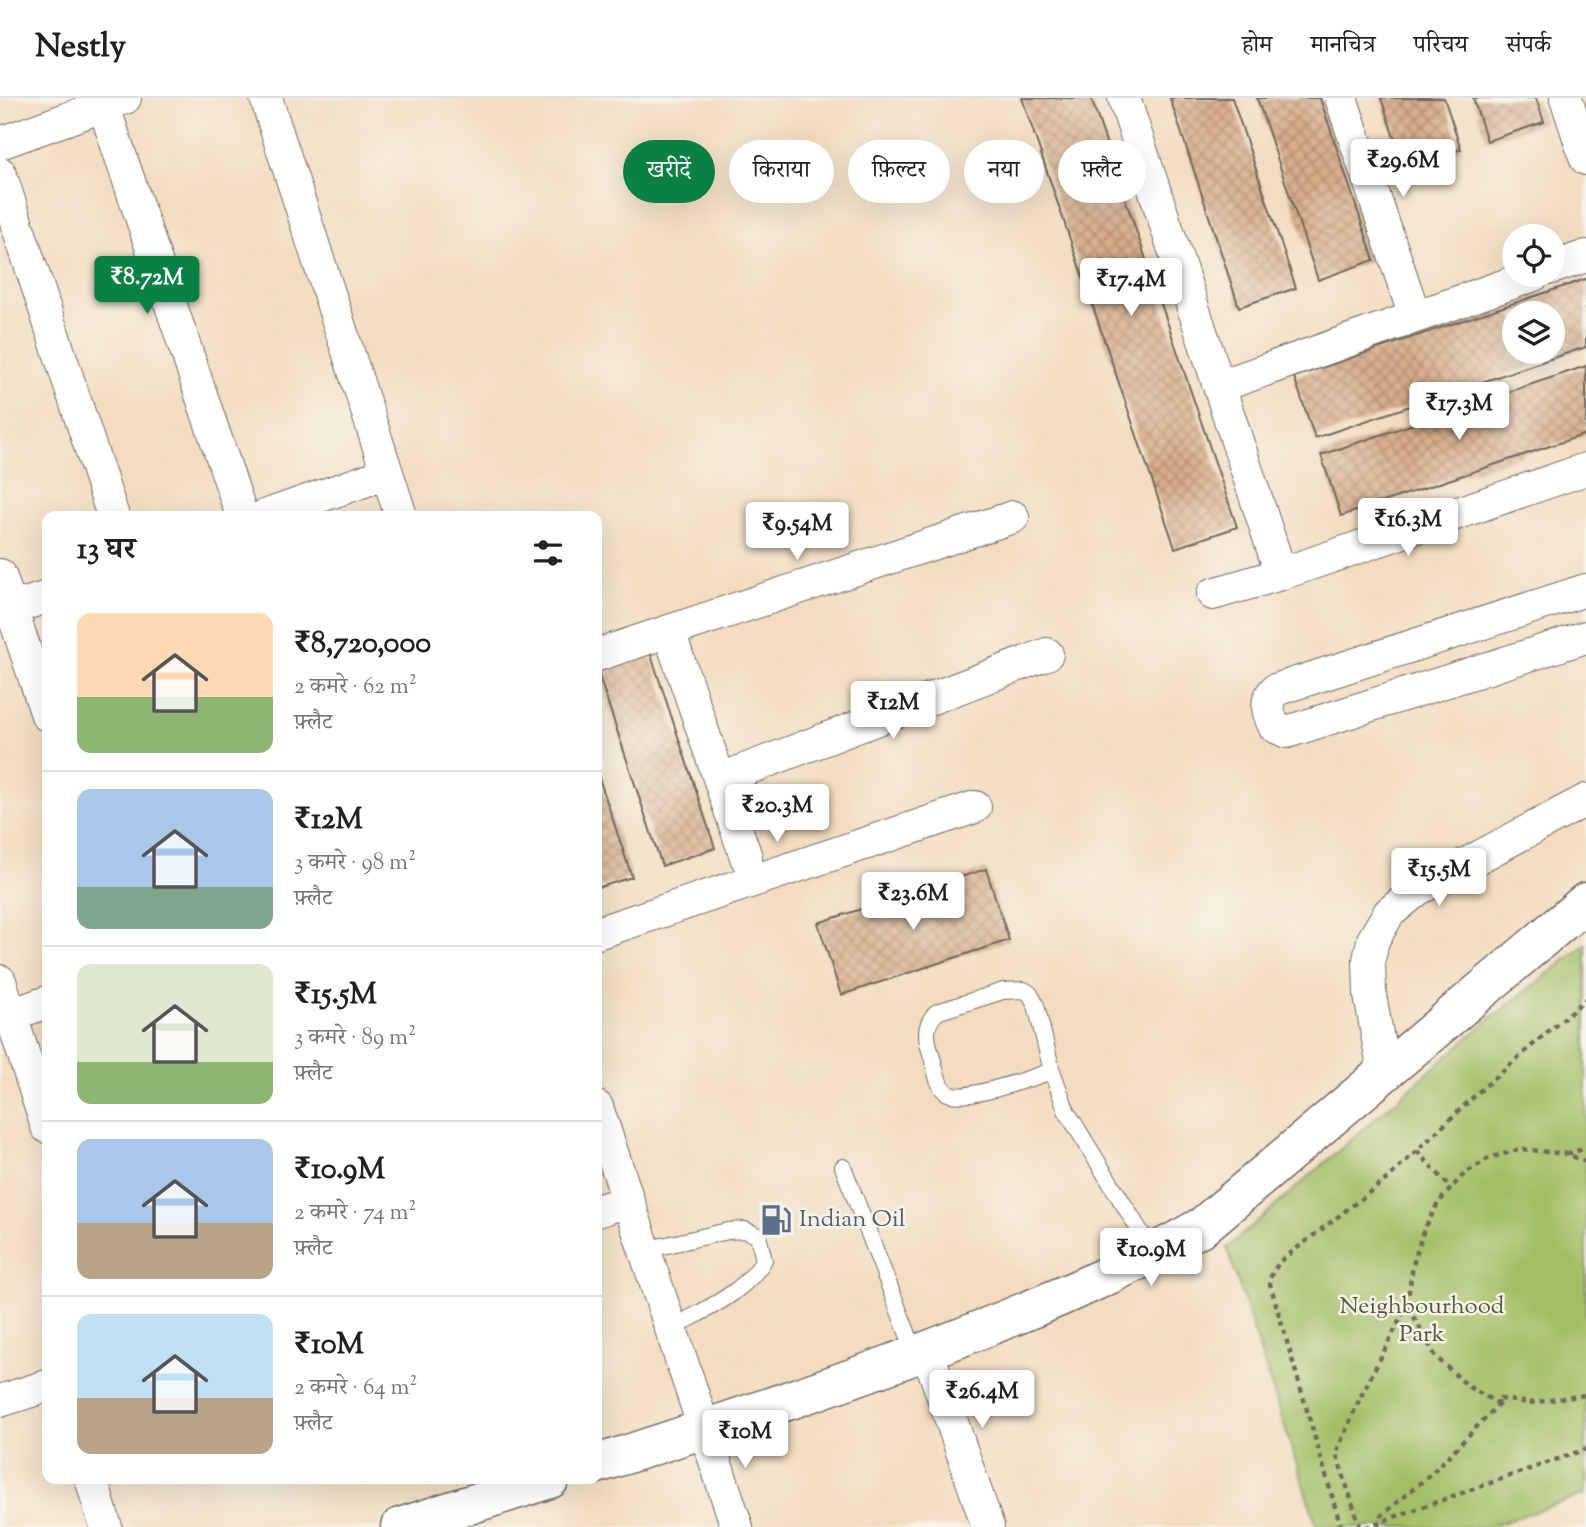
<!DOCTYPE html>
<html lang="hi">
<meta charset="utf-8">
<style>
:root{--surface:#fff;--page:#f6f6f6;--text:#202124;--muted:#757577;--line:#e0e0e0;--accent:#0b8043}
body{margin:0;font-family:"Sorts Mill Goudy","Noto Serif Devanagari",serif;background:var(--page);color:var(--text);height:100vh;display:flex;flex-direction:column;font-size:26px;white-space:nowrap}
*{box-sizing:border-box;margin:0}
p{font-size:23px;color:var(--muted)}
.icon{flex:none;width:38px;height:38px;fill:none;stroke:currentColor;stroke-width:2;stroke-linecap:round;stroke-linejoin:round}
.map{position:relative;flex:1;overflow:hidden}
.panel{position:absolute;left:42px;top:413px;width:560px;height:973px;display:flex;flex-direction:column;background:var(--surface);border-radius:14px;box-shadow:0 7px 28px #0002}
.panel>*{flex:none}
.hud{position:absolute;left:623px;top:42px;width:665px;height:63px;display:flex;gap:14px}
.controls{position:absolute;left:1502px;top:126px;display:grid;gap:14px}
.controls a{display:grid;place-items:center;width:63px;height:63px;border-radius:50%;background:var(--surface);box-shadow:0 7px 28px #0002;font-size:35px}
.price{position:absolute;translate:-50% -60px;padding:0 16px;border-radius:7px;background:#fff;color:#222;font-size:23px;line-height:46px;filter:drop-shadow(0 2px 4px #0008)}
.price::after{content:'';position:absolute;left:50%;top:42px;width:21px;height:16px;margin-left:-10px;background:inherit;clip-path:polygon(0 0,100% 0,50% 100%)}
.price.active{background:var(--accent);color:#fff}
ul{padding:0;list-style:none}
li{display:flex;align-items:center;gap:21px;height:175px;padding:0 35px}
li+li{border-top:2px solid var(--line)}
li span{display:grid;place-items:center;flex:none;width:196px;height:140px;border-radius:14px;color:#555}
li>.icon{margin-inline-start:auto}
span .icon{width:84px;height:84px;fill:#fffc;stroke-width:1}
li b{font-size:30px}
h2{display:flex;justify-content:space-between;align-items:center;height:84px;padding:0 35px;font-size:30px}
.chip{padding:0 24px;border-radius:32px;background:var(--surface);box-shadow:0 7px 28px #0002;font-size:24px;line-height:63px}
.chip.active{background:var(--accent);color:#fff}
header{display:flex;align-items:center;gap:42px;box-sizing:border-box;height:98px;padding:0 35px;background:var(--surface);border-bottom:2px solid var(--line)}
header strong{font-size:33px}
nav{display:flex;gap:38px;margin-inline-start:auto;font-size:24px}
.map>svg:first-child{display:block}
</style>
<header>
<strong>Nestly</strong>
<nav><a>होम</a><a>मानचित्र</a><a>परिचय</a><a>संपर्क</a></nav>
</header>
<div class="map">
<svg width="1586" height="1429" viewBox="0 0 1586 1429">
<defs>
<pattern id="building-cross-hatch" width="8" height="8" patternUnits="userSpaceOnUse" patternTransform="scale(1.75)"><rect width="8" height="8" fill="#d9ae8b"/><path d="M0 0l8 8M0 8l8-8" fill="none" stroke="#b08e72"/></pattern>
</defs>
<rect width="100%" height="100%" fill="#f7f3e8"/>
<filter id="ink" filterUnits="userSpaceOnUse"><feTurbulence type="fractalNoise" baseFrequency=".0143" numOctaves="2"/><feDisplacementMap in="SourceGraphic" scale="14" xChannelSelector="R" yChannelSelector="G"/><feConvolveMatrix kernelMatrix="1 2 1 2 8 2 1 2 1" color-interpolation-filters="sRGB"/></filter>
<filter id="wash" filterUnits="userSpaceOnUse"><feTurbulence type="fractalNoise" baseFrequency=".00686" numOctaves="4" result="noise"/><feDisplacementMap in="SourceGraphic" scale="28" xChannelSelector="R" yChannelSelector="G"/><feGaussianBlur stdDeviation="1.57" result="paint"/><feColorMatrix in="noise" values="0 0 0 0 0 0 0 0 0 0 0 0 0 0 0 0 0 1.4 0 .05"/><feComposite in="paint" operator="in"/></filter>
<g filter="url(#wash)">
<rect width="100%" height="100%" fill="#f3dcbf"/>
<path fill="#a3bf66" stroke="#677548" stroke-width="2" d="M1586,846V1396L1489,1429H1317L1227,1150L1486,924Z"/>
<g id="blocks">
<path fill="url(#building-cross-hatch)" fill-rule="evenodd" d="M1022,0H1091L1237,429L1175,450Z
M1170,0H1232L1296,190L1239,209Z
M1257,0H1320L1374,162L1318,182Z
M1381,0H1444L1461,51L1404,70Z
M1473,0H1536L1544,24L1487,43Z
M1586,181V249L1315,340L1294,279ZM1514,215H1552V254H1514Z
M1586,268V336L1341,418L1321,357Z
M650,554L715,750L662,768L597,572Z
M597,674L632,779L597,790Z
M986,771L1009,842L841,897L818,825Z"/>
</g>
</g>
<g filter="url(#ink)">
<use href="#blocks" fill-opacity="0" stroke="#71695f" stroke-width="2"/>
<g fill="none" stroke-linecap="round" stroke-linejoin="round">
<defs>
<path id="lane" d="M1052,973C1033,979 960,1006 946,994C937,987 935,969 932,959C926,941 923,928 937,914L1003,893L1024,892L1030,896L1036,907L1052,973L1067,1014L1154,1156
M843,1069L916,1257
M645,1152L728,1133L745,1132L758,1138L764,1162C744,1196 703,1212 671,1231"/>
<path id="street" d="M101,0L242,418
M266,0L401,418
M1124,0L1281,476
M1341,0L1415,219
M1566,0L1586,61
M0,45L125,0
M0,75L113,418
M1552,170L1586,158
M1220,288L1534,177
M264,418L387,375
M0,477L47,617
M1586,492L1275,592C1264,603 1268,615 1274,628L1287,634L1586,539
M1213,496L1281,476L1586,371
M0,514L47,499
M669,534L746,759
M597,557L1013,419
M721,681L1047,556
M597,835L975,709
M0,883L47,1029
M0,921L47,904
M1384,975L1370,897L1369,862L1373,842L1389,815L1417,792L1586,702
M597,1009L737,1429
M597,1113L628,1103
M927,1252L988,1429
M0,1303L47,1288
M91,1381L106,1429"/>
<path id="secondary" d="M597,1366C721,1326 845,1285 967,1237C1048,1205 1127,1172 1203,1128L1586,804
M400,1429L550,1381"/>
</defs>
<use href="#lane" stroke="#71695f" stroke-width="18"/>
<use href="#street" stroke="#71695f" stroke-width="34"/>
<use href="#secondary" stroke="#71695f" stroke-width="41"/>
<path stroke="#71695f" stroke-width="4.5" stroke-dasharray="5 5" stroke-linecap="butt" d="M1417,1053L1451,1090
M1567,1056L1586,1050
M1586,1064L1567,1056L1521,1051L1489,1060L1464,1076L1438,1105L1423,1134L1413,1167L1407,1207L1436,1259L1469,1289L1499,1306L1500,1301L1530,1305L1586,1297
M1341,1429L1269,1182L1279,1164L1388,1080L1483,990L1586,901
M1360,1429L1336,1355L1361,1298L1407,1208
M1366,1429L1586,1351
M1378,1429L1381,1418L1432,1375L1499,1306"/>
<use href="#lane" stroke="#fff" stroke-width="16"/>
<use href="#street" stroke="#fff" stroke-width="32"/>
<use href="#secondary" stroke="#fff" stroke-width="38"/>
</g>
</g>
<defs>
<symbol id="fuel-bare" viewBox="-9 -9 18 18"><path d="M-5.5-6h7V0h2V4h1.3V-2.5L3-4.5l.8-.8L6-3V5H2.5V1h-1V6h-7ZM-4.2-4.7v3.2H.2V-4.7Z" fill="#5c6f8a" stroke="#f7f3e8" stroke-width="2.5" paint-order="stroke"/></symbol>
</defs>
<g fill-rule="evenodd">
<use href="#fuel-bare" x="754" y="1100" width="44" height="44"/>
</g>
<g text-anchor="middle" dominant-baseline="central" stroke-width="5" stroke-linejoin="round" paint-order="stroke">
<g font-size="24" fill="#4e5e75" stroke="#f7f3e8" text-anchor="start">
<text x="799" y="1122">Indian Oil</text>
</g>
<g font-size="24" fill="#4f573d" stroke="#f7f3e8">
<text x="1422" y="1209">Neighbourhood<tspan x="1422" dy="28">Park</tspan></text>
</g>
</g>
</svg>
<div class="controls">
<a><svg class="icon" aria-label="locate" viewBox="0 0 24 24"><circle cx="12" cy="12" r="6"/><path d="M12 2v4M12 18v4M2 12h4M18 12h4"/></svg></a>
<a><svg class="icon" aria-label="layers" viewBox="0 0 24 24"><path d="M12 4l9 5-9 5-9-5zM3 14l9 5 9-5"/></svg></a>
</div>
<b class="price" style="left:1403px;top:101px">₹29.6M</b>
<b class="price active" style="left:147px;top:218px">₹8.72M</b>
<b class="price" style="left:1131px;top:220px">₹17.4M</b>
<b class="price" style="left:1459px;top:344px">₹17.3M</b>
<b class="price" style="left:1408px;top:460px">₹16.3M</b>
<b class="price" style="left:797px;top:464px">₹9.54M</b>
<b class="price" style="left:893px;top:643px">₹12M</b>
<b class="price" style="left:777px;top:746px">₹20.3M</b>
<b class="price" style="left:1439px;top:810px">₹15.5M</b>
<b class="price" style="left:913px;top:834px">₹23.6M</b>
<b class="price" style="left:1151px;top:1190px">₹10.9M</b>
<b class="price" style="left:982px;top:1332px">₹26.4M</b>
<b class="price" style="left:745px;top:1372px">₹10M</b>
<div class="hud">
<a class="chip active">खरीदें</a>
<a class="chip">किराया</a>
<a class="chip">फ़िल्टर</a>
<a class="chip">नया</a>
<a class="chip">फ़्लैट</a>
</div>
<section class="panel">
<h2>13 घर<svg class="icon" aria-label="filters" viewBox="0 0 24 24"><path d="M4 7h16M4 17h16"/><circle cx="9" cy="7" r="2"/><circle cx="15" cy="17" r="2"/></svg></h2>
<ul>
<li><span style="background:linear-gradient(#ffd9b3 60%,#8fb573 0)"><svg class="icon" aria-label="home" viewBox="0 0 24 24"><path d="M3 11l9-7 9 7M6 9v11h12V9"/></svg></span><div><b>₹8,720,000</b><p>2 कमरे · 62 m²</p><p>फ़्लैट</p></div></li>
<li><span style="background:linear-gradient(#a9c7e8 70%,#7fa58c 0)"><svg class="icon" aria-label="home" viewBox="0 0 24 24"><path d="M3 11l9-7 9 7M6 9v11h12V9"/></svg></span><div><b>₹12M</b><p>3 कमरे · 98 m²</p><p>फ़्लैट</p></div></li>
<li><span style="background:linear-gradient(#dfe7d0 70%,#8fb573 0)"><svg class="icon" aria-label="home" viewBox="0 0 24 24"><path d="M3 11l9-7 9 7M6 9v11h12V9"/></svg></span><div><b>₹15.5M</b><p>3 कमरे · 89 m²</p><p>फ़्लैट</p></div></li>
<li><span style="background:linear-gradient(#a9c7e8 60%,#b9a48a 0)"><svg class="icon" aria-label="home" viewBox="0 0 24 24"><path d="M3 11l9-7 9 7M6 9v11h12V9"/></svg></span><div><b>₹10.9M</b><p>2 कमरे · 74 m²</p><p>फ़्लैट</p></div></li>
<li><span style="background:linear-gradient(#bfe0f5 60%,#b9a48a 0)"><svg class="icon" aria-label="home" viewBox="0 0 24 24"><path d="M3 11l9-7 9 7M6 9v11h12V9"/></svg></span><div><b>₹10M</b><p>2 कमरे · 64 m²</p><p>फ़्लैट</p></div></li>
</ul>
</section>
</div>
